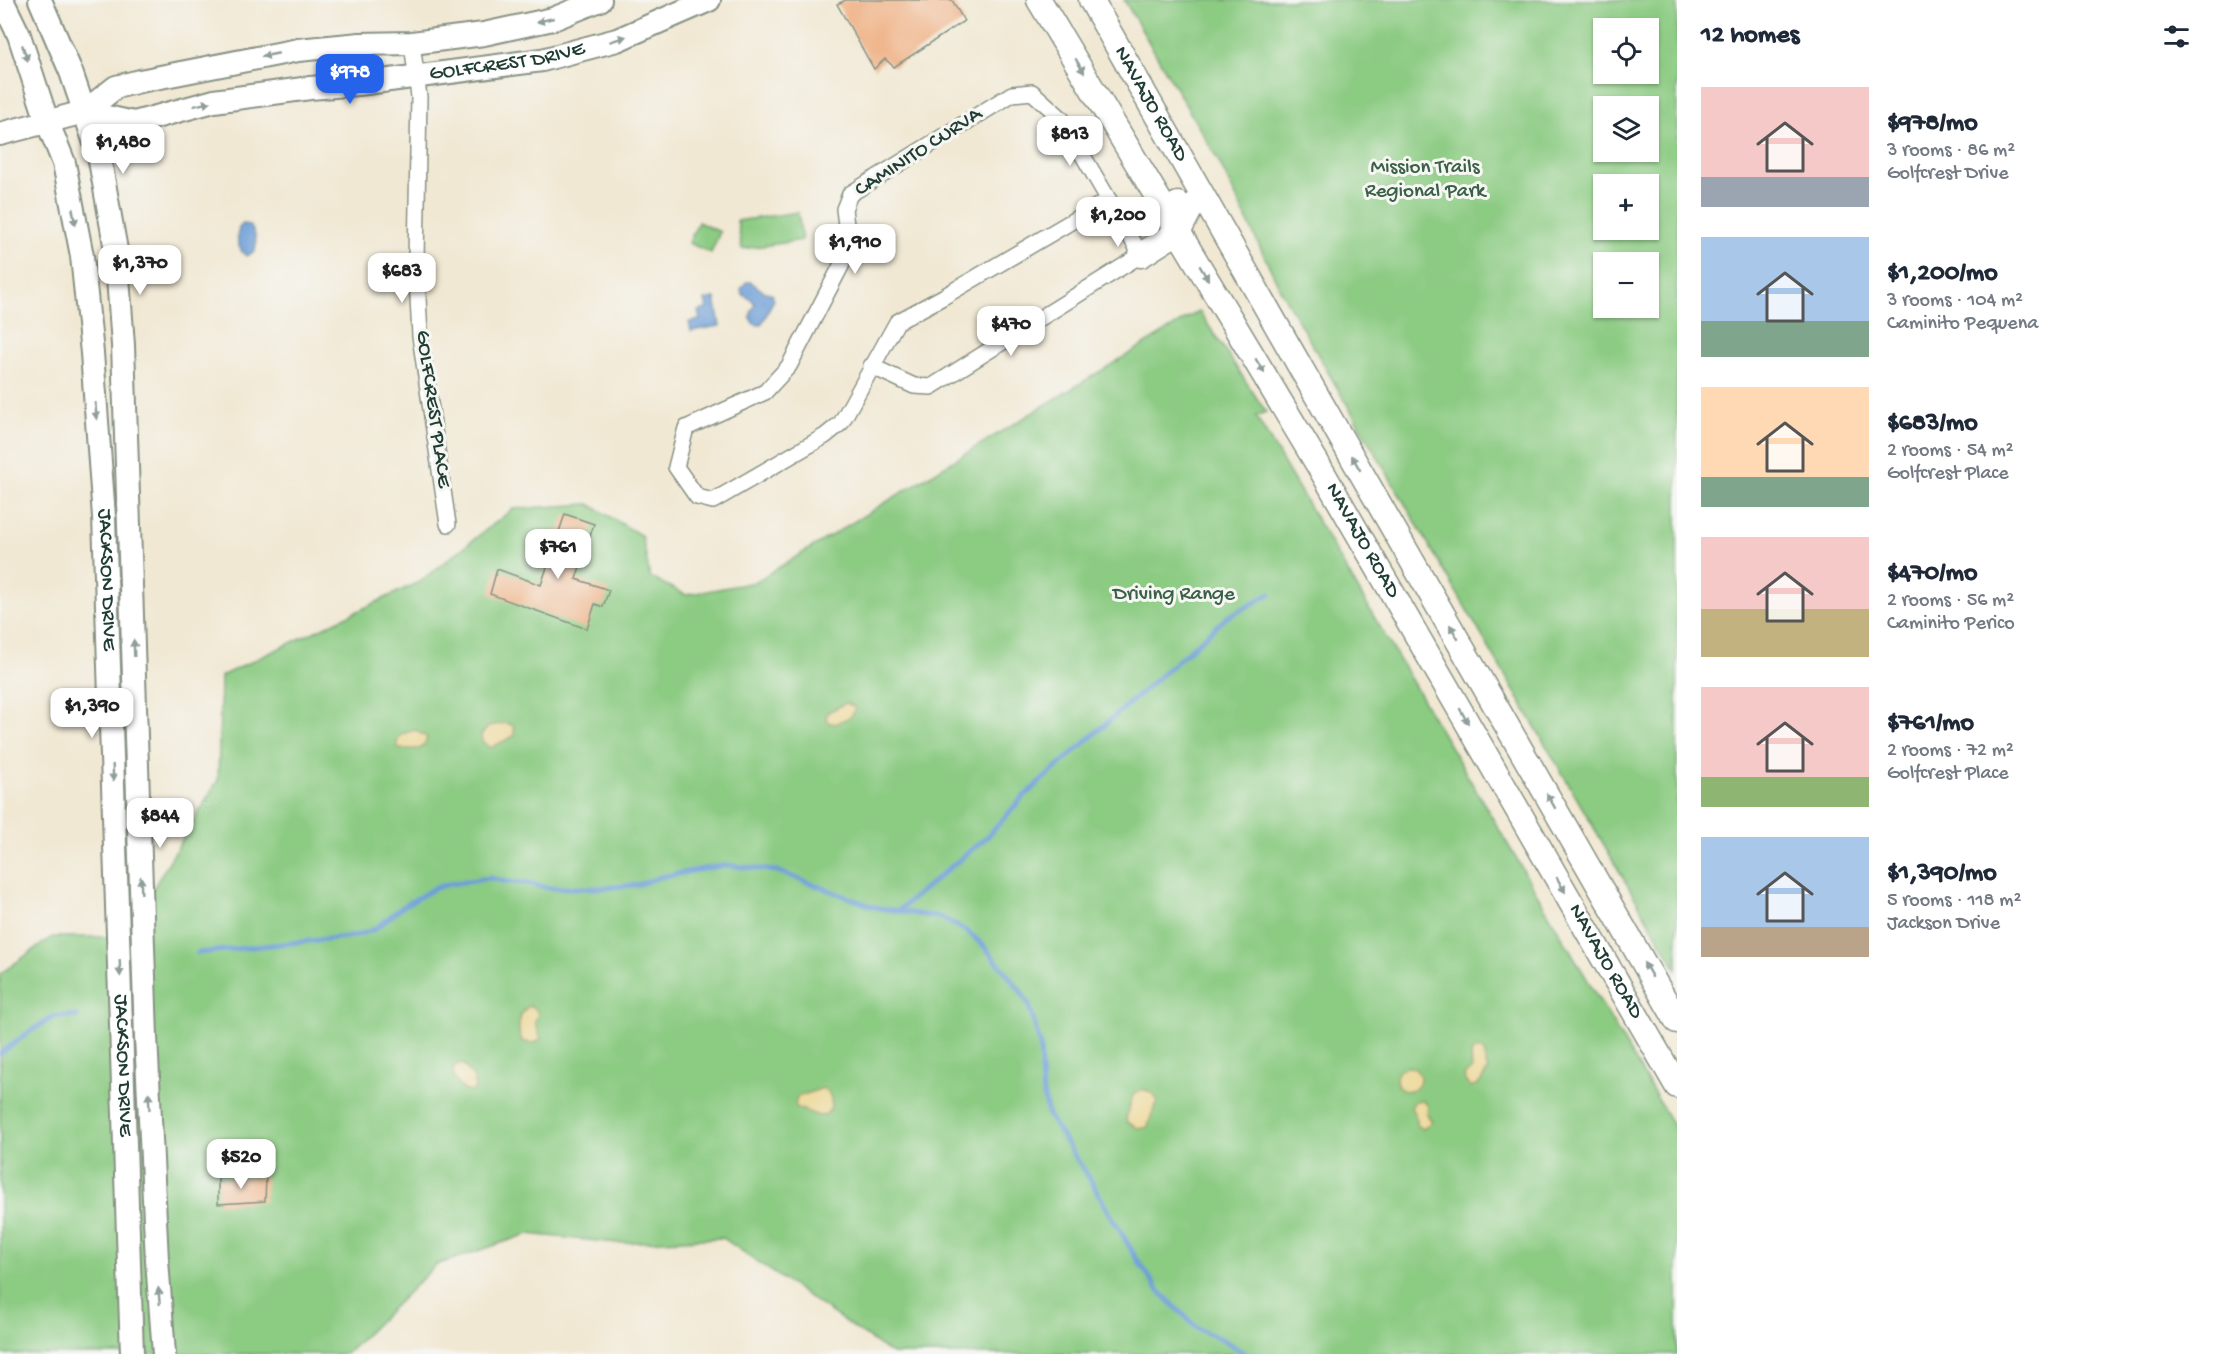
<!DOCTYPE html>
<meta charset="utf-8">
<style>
:root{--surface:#fff;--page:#f2f2f3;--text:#1f2937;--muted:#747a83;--accent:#2563eb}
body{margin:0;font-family:"Gochi Hand",sans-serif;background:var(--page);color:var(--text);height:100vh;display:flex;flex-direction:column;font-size:22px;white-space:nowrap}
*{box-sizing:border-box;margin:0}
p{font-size:20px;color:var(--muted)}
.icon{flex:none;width:33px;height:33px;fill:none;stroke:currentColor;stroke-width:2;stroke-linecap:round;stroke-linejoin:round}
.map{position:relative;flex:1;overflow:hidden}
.details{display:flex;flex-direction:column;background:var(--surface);width:540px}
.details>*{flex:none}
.tools{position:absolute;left:1593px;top:18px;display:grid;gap:12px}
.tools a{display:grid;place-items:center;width:66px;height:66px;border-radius:0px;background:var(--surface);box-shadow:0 2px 4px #0004;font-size:30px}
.price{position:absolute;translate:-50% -51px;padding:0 14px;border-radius:12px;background:#fff;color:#222;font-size:20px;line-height:39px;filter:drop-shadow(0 2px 3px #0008)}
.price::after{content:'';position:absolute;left:50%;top:36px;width:18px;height:14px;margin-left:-9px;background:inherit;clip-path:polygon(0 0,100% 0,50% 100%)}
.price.active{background:var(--accent);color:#fff}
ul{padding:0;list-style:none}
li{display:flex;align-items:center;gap:18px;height:150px;padding:0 24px}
li span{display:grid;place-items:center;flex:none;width:168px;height:120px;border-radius:0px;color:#555}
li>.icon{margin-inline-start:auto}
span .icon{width:72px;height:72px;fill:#fffc;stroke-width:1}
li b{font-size:26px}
h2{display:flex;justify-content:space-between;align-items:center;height:72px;padding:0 24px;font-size:26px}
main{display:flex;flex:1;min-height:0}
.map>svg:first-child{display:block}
</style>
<main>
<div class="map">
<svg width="1677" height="1354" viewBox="0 0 1677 1354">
<rect width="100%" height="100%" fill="#f6f6f2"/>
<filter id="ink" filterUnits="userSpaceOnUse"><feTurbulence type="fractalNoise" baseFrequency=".0167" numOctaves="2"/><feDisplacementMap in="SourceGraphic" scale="12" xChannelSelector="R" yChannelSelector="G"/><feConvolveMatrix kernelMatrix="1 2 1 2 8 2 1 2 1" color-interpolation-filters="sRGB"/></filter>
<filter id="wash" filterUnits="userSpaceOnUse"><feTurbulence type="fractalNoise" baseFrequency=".008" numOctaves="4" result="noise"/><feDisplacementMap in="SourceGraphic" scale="24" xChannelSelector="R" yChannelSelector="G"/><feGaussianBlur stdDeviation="1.35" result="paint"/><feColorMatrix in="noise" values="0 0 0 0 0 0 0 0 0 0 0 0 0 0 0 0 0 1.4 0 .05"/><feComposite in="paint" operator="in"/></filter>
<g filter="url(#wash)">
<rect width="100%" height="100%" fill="#f1e8d3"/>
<path fill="#8bcb82" stroke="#55845b" stroke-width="1.5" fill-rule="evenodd" d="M1124,0H1677V970L1283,295L1218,160ZM1604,28H1648V74H1604ZM1604,106H1648V152H1604ZM1604,184H1648V230H1604ZM1604,262H1648V308H1604Z
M798,212L802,240L742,249L737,221Z
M698,222L720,232L711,253L689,243Z
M1199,311L1266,412L1256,416L1677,1132V1354H892L723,1238L617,1243L528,1234L436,1265L346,1354H0V974L52,937H124L218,780L221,676L419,582L513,509L589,504L642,536L650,577L686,595L755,582Z"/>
<path fill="#eeda9e" stroke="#868c69" stroke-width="1.5" d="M846,703L855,707C855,719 843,718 835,724L828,722L826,717L828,712Z
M506,723L514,726V736L490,748L482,741L481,735L489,726Z
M415,730L427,737L425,744L419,749H399L397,746C397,734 405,733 415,730Z
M529,1006L536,1009L538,1014L535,1022L541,1039L534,1043L523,1042C516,1032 518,1012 529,1006Z
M1474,1049H1481L1485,1054V1062L1488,1070L1479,1084L1470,1087L1465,1081L1464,1076L1472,1069L1471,1055Z
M457,1064H463L474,1078L475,1089L471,1092C460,1091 451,1077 454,1067Z
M1396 1079a12 12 0 1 1 24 0a12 12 0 1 1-24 0Z
M823,1088L829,1093C833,1101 832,1109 825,1115L819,1116L797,1108L795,1105L797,1097Z
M1144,1089L1153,1094L1157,1100L1147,1128H1138L1127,1122L1126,1118L1133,1095Z
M1423,1100L1428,1106L1427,1114L1432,1122L1423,1129L1416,1124V1118L1411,1107L1415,1101Z"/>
<path fill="#6d9ed7" stroke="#466e86" stroke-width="1.5" d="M243,224L249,225C256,232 257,241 255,251L246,256C237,248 236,239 239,228Z
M746,282H751L763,291L772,294L774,300C768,308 767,319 760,325L754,324C747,316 752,312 755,304L752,300L742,294L741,290Z
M715,298L720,326L691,331L689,322L700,320L698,311L707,309L705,300Z"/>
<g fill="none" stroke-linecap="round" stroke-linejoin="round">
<path stroke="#6d9ed7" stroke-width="5" d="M899,910L988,836L1023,797L1227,617L1270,594
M198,953L355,936L375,929L402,907L435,888L449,884L490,878L507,882L526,883L549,888H602L637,885L660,877L725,865L777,871L874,907L942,918L968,932L984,946L1020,990L1029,1005L1040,1044L1042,1087L1048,1115L1091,1181L1133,1253L1158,1290L1198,1329L1222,1339L1246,1354
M0,1054L29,1032L55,1016H77"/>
</g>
<g id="blocks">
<path fill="#efae80" d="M846,0H952L964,21L894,67L885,59L874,69L837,4Z
M565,514L594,524L576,579L609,590L603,607L595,604L587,629L490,594L497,569L541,585Z
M266,1177L265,1201L218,1204V1178Z"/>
</g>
</g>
<g filter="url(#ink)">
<use href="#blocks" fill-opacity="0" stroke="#889284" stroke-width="1.5"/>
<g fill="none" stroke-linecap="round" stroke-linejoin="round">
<defs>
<path id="street" d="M412,43L419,97L416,259L420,336L448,524
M871,366L914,386L931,387L1141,255L1061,118L1032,92L1012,94L850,194L844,209L848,241L841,266L789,366L765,392L686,428L676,467L697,497L713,501L825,436L841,423L897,322L943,297L1108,200"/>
<g id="secondary">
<path id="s1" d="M2,0L19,35L47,121L64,163L82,256L92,353L104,517L132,1354"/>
<path d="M40,0L71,72L99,155L116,250L123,345L146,1037L157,1260L164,1354"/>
<path id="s2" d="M84,112L134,123L214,101L310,88L359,84L542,60L617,40L709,0"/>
<path d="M0,134L84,112L116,87L140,81L298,50L360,44L412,43L484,34L553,19L600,0"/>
</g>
<g id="primary">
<path id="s3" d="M1039,0L1323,473L1677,1086"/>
<path id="s4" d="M1091,0L1306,377L1677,1021"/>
<path d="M1124,225L1166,211L1178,204"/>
<path d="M1141,255L1179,231L1192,206"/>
</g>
</defs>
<use href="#street" stroke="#889284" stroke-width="18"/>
<use href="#secondary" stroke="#889284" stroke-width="26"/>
<use href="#primary" stroke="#889284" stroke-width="27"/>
<use href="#street" stroke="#fff" stroke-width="15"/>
<use href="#secondary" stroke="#fff" stroke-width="22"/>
<use href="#primary" stroke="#fff" stroke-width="24"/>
</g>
<defs><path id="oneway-solid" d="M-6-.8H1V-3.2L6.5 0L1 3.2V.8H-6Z" transform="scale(1.5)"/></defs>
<g fill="#8f9e9a">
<use href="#oneway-solid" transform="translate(545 20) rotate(167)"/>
<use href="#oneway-solid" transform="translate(618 39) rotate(-18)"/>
<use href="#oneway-solid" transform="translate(25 53) rotate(71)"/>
<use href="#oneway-solid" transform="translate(270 55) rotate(169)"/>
<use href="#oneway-solid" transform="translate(1080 66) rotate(59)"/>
<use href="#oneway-solid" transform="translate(202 104) rotate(-14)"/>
<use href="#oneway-solid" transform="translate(74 217) rotate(79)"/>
<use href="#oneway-solid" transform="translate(1204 273) rotate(59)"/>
<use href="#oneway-solid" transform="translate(1260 366) rotate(59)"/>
<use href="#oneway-solid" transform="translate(96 411) rotate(86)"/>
<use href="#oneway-solid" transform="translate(1356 463) rotate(-120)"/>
<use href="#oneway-solid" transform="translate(1454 632) rotate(-120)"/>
<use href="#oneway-solid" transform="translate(134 648) rotate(-92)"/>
<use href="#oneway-solid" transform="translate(1464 716) rotate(60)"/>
<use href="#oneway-solid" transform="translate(113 773) rotate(88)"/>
<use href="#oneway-solid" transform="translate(1551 801) rotate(-120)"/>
<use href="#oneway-solid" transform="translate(141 885) rotate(-92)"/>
<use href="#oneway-solid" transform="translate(1561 885) rotate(60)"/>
<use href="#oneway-solid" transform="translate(120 968) rotate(88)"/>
<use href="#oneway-solid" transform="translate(1648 970) rotate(-120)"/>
<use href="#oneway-solid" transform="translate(149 1101) rotate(-93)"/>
<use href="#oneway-solid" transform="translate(159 1296) rotate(-95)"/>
</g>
</g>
<g text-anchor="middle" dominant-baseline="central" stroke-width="6" stroke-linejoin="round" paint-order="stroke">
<g font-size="21" fill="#1f3d34" stroke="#f6f6f2">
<text stroke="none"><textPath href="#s2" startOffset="430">GOLFCREST DRIVE</textPath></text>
<text stroke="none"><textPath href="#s4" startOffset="120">NAVAJO ROAD</textPath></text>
<text transform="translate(919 153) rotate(-33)">CAMINITO CURVA</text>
<text transform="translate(432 409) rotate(82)">GOLFCREST PLACE</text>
<text stroke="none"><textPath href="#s3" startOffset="630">NAVAJO ROAD</textPath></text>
<text stroke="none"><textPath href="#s1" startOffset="594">JACKSON DRIVE</textPath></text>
<text stroke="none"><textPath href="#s3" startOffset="1116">NAVAJO ROAD</textPath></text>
<text stroke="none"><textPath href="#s1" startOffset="1080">JACKSON DRIVE</textPath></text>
</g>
<g font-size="21" fill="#3a6048" stroke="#f6f6f2">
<text x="1425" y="168">Mission Trails<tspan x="1425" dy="24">Regional Park</tspan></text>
<text x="1174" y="595">Driving Range</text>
</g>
</g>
</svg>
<div class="tools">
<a><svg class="icon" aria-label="locate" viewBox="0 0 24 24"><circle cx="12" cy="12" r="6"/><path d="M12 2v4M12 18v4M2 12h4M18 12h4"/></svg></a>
<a><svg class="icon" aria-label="layers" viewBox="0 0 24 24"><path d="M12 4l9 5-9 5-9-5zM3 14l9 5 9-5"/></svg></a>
<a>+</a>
<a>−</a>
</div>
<b class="price active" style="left:350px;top:105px">$978</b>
<b class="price" style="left:1070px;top:167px">$813</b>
<b class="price" style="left:123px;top:175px">$1,480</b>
<b class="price" style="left:1118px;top:248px">$1,200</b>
<b class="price" style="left:855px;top:275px">$1,910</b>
<b class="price" style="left:140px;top:296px">$1,370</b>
<b class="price" style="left:402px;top:304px">$683</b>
<b class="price" style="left:1011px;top:357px">$470</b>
<b class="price" style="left:558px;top:580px">$761</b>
<b class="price" style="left:92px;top:739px">$1,390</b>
<b class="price" style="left:160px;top:849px">$844</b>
<b class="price" style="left:241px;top:1190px">$520</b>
</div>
<section class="details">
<h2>12 homes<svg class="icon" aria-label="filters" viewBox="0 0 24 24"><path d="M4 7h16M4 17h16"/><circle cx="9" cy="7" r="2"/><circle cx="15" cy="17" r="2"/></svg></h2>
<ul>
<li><span style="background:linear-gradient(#f6c9c9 75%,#9aa5b1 0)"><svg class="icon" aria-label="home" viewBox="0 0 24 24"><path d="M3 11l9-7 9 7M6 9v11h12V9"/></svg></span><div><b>$978/mo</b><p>3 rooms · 86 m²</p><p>Golfcrest Drive</p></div></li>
<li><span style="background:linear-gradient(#a9c7e8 70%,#7fa58c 0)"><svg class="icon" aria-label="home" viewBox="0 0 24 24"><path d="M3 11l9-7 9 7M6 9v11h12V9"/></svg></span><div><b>$1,200/mo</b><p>3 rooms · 104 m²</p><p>Caminito Pequena</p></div></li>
<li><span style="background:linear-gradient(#ffd9b3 75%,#7fa58c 0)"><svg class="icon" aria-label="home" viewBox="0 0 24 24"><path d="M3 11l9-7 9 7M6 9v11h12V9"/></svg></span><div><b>$683/mo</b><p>2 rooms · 54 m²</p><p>Golfcrest Place</p></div></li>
<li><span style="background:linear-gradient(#f6c9c9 60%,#c2b280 0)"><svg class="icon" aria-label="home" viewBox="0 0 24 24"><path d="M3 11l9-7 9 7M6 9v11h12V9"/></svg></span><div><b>$470/mo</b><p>2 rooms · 56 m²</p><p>Caminito Perico</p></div></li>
<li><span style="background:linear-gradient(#f6c9c9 75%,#8fb573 0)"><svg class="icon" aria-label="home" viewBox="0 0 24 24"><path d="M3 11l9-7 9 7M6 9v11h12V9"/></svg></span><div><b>$761/mo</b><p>2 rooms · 72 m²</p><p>Golfcrest Place</p></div></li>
<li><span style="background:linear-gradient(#a9c7e8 75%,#b9a48a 0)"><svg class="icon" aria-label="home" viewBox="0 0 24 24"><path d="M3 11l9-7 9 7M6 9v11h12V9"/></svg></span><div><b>$1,390/mo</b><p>5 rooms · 118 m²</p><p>Jackson Drive</p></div></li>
</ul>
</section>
</main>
